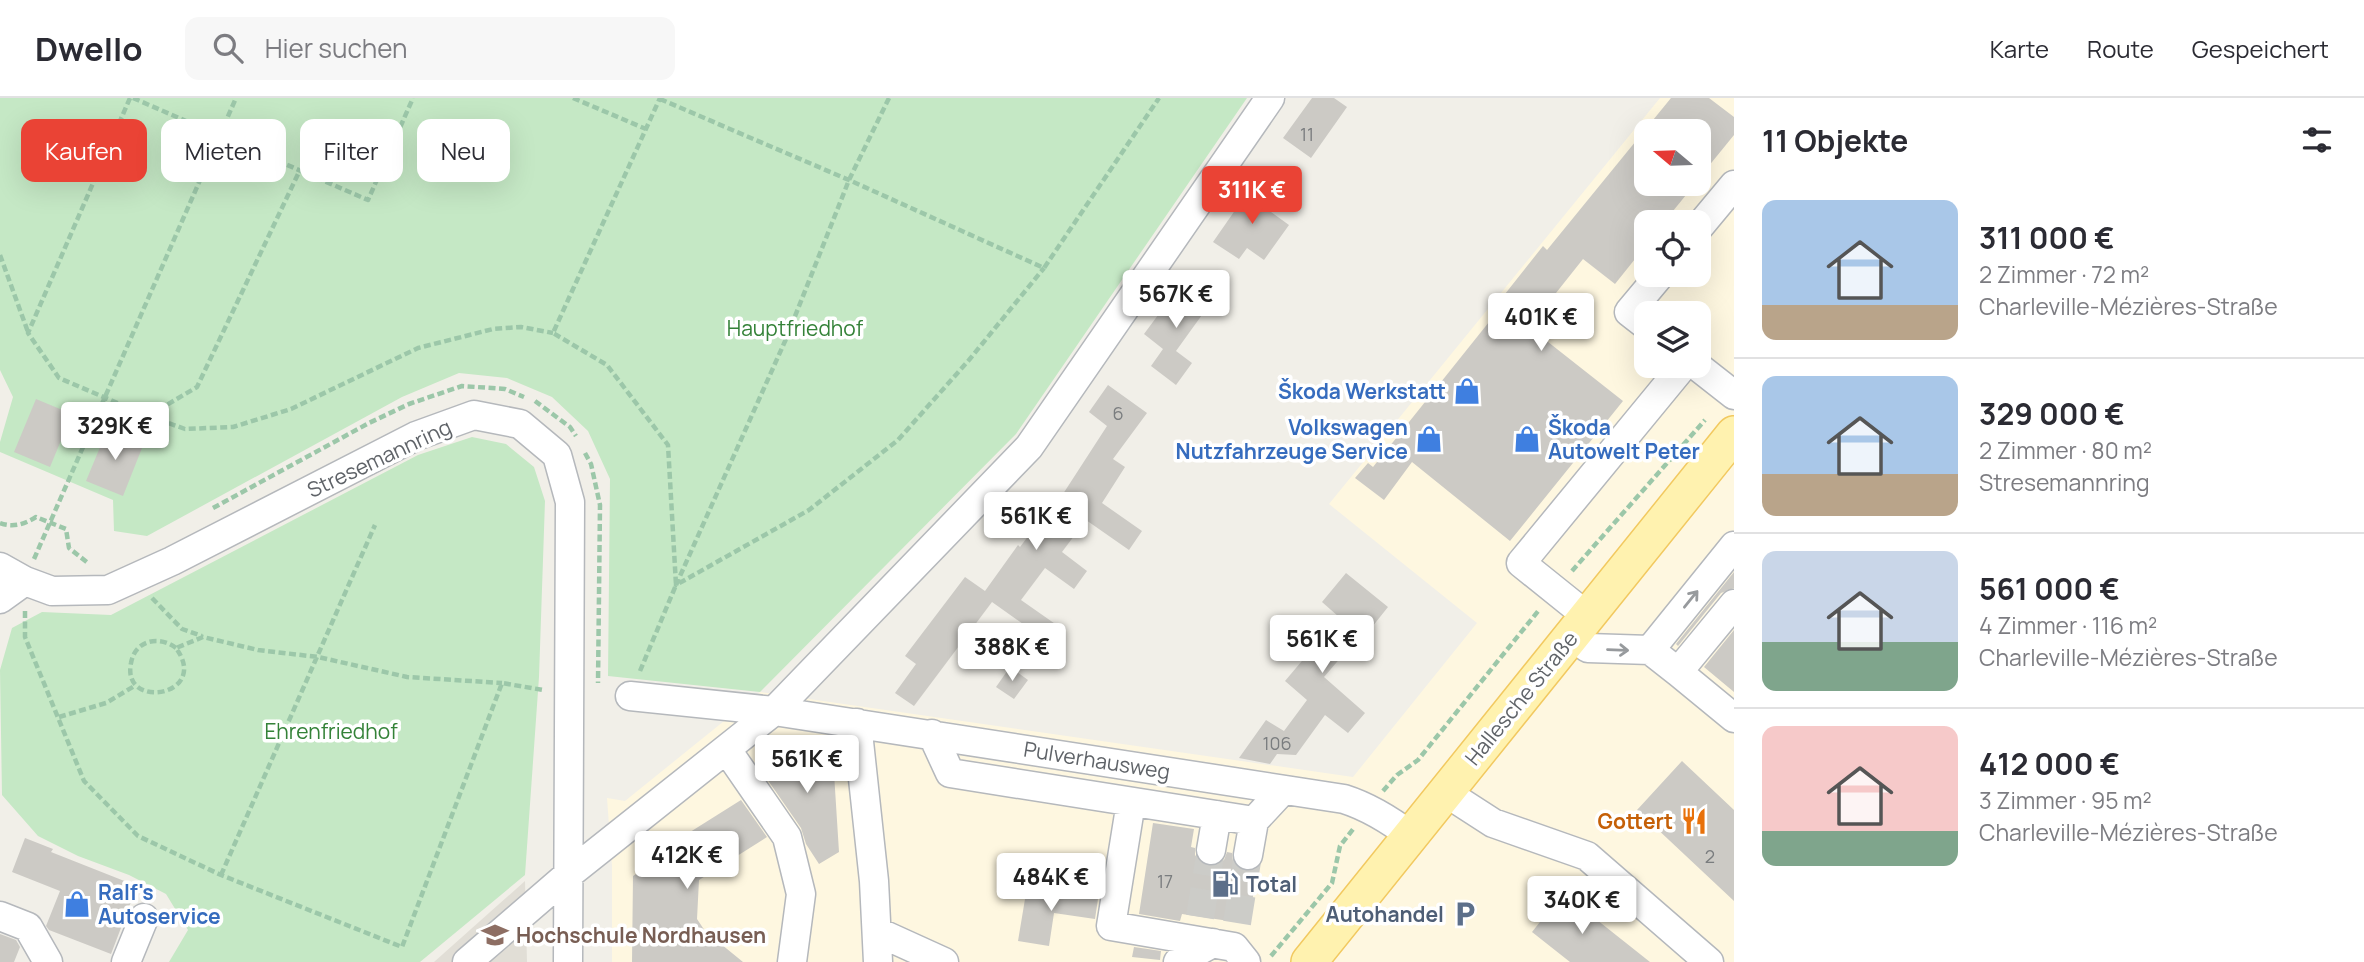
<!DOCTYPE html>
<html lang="de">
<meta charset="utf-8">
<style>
:root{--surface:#fff;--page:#f7f7f7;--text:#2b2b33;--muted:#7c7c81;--line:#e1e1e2;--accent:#ea4335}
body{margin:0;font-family:Manrope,sans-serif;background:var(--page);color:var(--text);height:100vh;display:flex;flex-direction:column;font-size:26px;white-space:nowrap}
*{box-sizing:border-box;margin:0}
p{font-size:23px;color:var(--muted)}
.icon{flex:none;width:38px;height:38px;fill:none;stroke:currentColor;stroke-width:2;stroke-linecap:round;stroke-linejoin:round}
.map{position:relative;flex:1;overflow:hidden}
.drawer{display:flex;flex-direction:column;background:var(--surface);width:630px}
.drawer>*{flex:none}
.hud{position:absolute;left:21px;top:21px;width:665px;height:63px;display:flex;gap:14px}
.needle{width:46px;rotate:289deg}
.buttons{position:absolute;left:1634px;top:21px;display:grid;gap:14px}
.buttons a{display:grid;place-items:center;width:77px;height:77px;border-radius:14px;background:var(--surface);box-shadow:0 7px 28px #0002;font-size:35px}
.price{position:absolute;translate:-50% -60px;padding:0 16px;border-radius:7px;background:#fff;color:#222;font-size:23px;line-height:46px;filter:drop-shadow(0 2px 4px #0008)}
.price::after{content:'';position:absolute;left:50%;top:42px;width:21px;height:16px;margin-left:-10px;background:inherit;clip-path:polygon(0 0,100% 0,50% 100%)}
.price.selected{background:var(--accent);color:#fff}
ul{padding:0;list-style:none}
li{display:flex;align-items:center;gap:21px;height:175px;padding:0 28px}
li+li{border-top:2px solid var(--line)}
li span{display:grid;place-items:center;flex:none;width:196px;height:140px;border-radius:14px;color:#555}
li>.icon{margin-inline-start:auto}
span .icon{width:84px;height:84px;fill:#fffc;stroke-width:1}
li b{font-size:30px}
h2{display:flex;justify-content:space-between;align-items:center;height:84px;padding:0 28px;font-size:30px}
.pill{padding:0 24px;border-radius:14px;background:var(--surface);box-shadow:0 7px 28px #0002;font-size:24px;line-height:63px}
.pill.selected{background:var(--accent);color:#fff}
header{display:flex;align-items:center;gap:42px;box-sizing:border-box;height:98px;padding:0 35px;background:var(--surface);border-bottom:2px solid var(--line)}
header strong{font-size:33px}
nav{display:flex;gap:38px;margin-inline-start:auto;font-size:24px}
.search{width:490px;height:63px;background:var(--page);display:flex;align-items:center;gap:18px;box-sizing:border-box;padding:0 24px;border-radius:14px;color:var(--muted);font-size:26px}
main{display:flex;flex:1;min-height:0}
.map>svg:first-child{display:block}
</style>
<header>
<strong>Dwello</strong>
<div class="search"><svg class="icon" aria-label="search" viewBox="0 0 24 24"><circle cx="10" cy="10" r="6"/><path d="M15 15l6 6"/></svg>Hier suchen</div>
<nav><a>Karte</a><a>Route</a><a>Gespeichert</a></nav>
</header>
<main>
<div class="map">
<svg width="1734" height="864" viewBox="0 0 1734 864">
<rect width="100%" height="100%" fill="#f1efe8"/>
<path fill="#fef7e0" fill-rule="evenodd" d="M1660,0H1734V864H612V768L607,700L625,703L760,594L1353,679L1477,525L1329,406ZM1647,33H1699V86H1647ZM1647,124H1699V177H1647ZM1647,215H1699V268H1647Z"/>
<path fill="#e1ded6" d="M525,783L527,864H434Z"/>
<path fill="#c5e8c5" d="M0,0H1247L1016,336L760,594L608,578L610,381L588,333L552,299L507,280L459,275L402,299L147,438L114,433L113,402L0,354V344L13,299L0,272Z
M472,339L506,346L534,369L545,403L539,579L525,777L420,864H169L188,832L166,796L129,777L78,758L38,738L2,697L0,572L12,530L42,514L111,517L418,357Z"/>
<path fill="#cccac5" d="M1312,0H1334L1347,9L1311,60L1283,40Z
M1671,0H1709L1734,19V37L1699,80V33H1647V86H1695L1664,124H1647V146L1615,186L1583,161L1529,229L1623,303L1510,443L1412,364L1384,402L1355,380L1368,365L1373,369L1509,199L1505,196L1543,148L1547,152Z
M1254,85L1278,103L1271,114L1289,127L1264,162L1247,150L1239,161L1213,144Z
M1184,182L1212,203L1176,253L1192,265L1176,287L1151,268L1163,251L1144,236Z
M1108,287L1147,315L1113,361L1125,369L1102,405L1142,433L1129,452L1086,422L1062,454L1087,473L1074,491L1045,470L1021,502L1061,530L1050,545L992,504L914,608L895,595L916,566L905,558L965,479L985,493L1018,447L1020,449L1059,397L1061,399L1107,328L1089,314Z
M36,301L72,316L50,369L14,354Z
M108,330L144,345L123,398L86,383Z
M1734,474V490L1721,495L1678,548L1676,546Z
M1346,475L1388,509L1364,539L1361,536L1324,579L1365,615L1348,635L1325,617L1296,657L1277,656L1270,666L1239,660L1266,622L1284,633L1307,602L1285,583L1339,519L1322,504Z
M1734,532V594L1704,569Z
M1010,569L1028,582L1014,601L996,589Z
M794,643L819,653L834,675L839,754L819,766L806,746L801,730L758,668Z
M1682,663L1734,712V803L1637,712Z
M741,702L767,739L699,782L697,821L705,833L743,864H632L633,778L682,746L679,741Z
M1153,725L1194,731L1191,749L1195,750V757L1200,764L1208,768L1217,767L1224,762L1227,754L1232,755L1233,763L1238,770L1246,773L1257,770L1249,826L1182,816L1180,823L1139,816Z
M25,740L53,751L51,754L137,788L111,856L49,832L46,828L60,793L12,774Z
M1027,789L1098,801L1095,821L1054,815L1049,848L1018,843Z
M1563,795L1650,864H1570L1532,834Z
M0,836L16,842L20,849L14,864H0Z
M1134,849L1161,853L1160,862L1132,859Z"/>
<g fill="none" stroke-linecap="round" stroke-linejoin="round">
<path stroke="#ccccc8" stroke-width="28" stroke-dasharray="28 14" stroke-linecap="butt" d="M1200,819L1211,752
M1237,825L1248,757"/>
<defs>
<path id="minor" d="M1699,129L1734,87
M1647,228L1629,214L1660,177
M1697,268L1734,297
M0,469L25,483L52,493L108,492L172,463L416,338L474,317L520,326L557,357L570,404L568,864
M0,501L25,483
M1587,518L1521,465L1683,268
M1571,538L1588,550L1650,552L1734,448
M1650,552L1678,574L1734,506
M1678,574L1734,620
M630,598L774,613L1344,701C1369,709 1390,722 1411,738
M857,625L874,783L878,864
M932,636L950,675L1254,723L1283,692
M727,652L787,739L801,796L792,864
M1445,694L1493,725L1587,758L1709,864
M1131,704L1111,828L1234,849L1246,864
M1211,752L1217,717
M1248,757L1254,723
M0,818L28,829L48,864
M878,834L944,864
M126,864L144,820
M467,864L569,776L774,613L1029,349L1270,0
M1178,864L1213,845"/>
<path id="major" d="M1309,864L1734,336"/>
</defs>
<use href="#minor" stroke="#b5b8bc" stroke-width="31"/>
<use href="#major" stroke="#f2c960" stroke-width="38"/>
<path stroke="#9cc7a9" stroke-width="4.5" stroke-dasharray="7 3.5" stroke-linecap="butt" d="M130,0L28,235L59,280L148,318L197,289L299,74
M133,0L368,102L413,0
M573,0L646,31
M889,0L849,82L786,241L676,487L809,412L898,342L969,262L1044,170
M660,1L849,82L1044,170L1159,0
M0,157L28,234
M535,303L570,329L576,338
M149,318L185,331L233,329L291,311L418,250L493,231L521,229L553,235
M585,355L591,366L600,407L598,585
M213,410L369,325L409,306L462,288L505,291L524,299
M0,425C13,430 25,426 36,419L66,431L69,450L88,465
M34,461L236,0
M1572,473L1705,322
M152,500L182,531L202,538
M25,513V539L84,683L138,738L221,777L402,849L502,585L543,592
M176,550C159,537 135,542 131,565C121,613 211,598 176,550L203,539L258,552L318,559L407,579L502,585
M640,573L676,487L668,347L607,267L553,235L660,0
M59,619L106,605L136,587
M1383,693L1397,677L1418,662L1539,512
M221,777L375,427
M1271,858L1332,785L1340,748L1354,730"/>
<use href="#minor" stroke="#fff" stroke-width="28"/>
<use href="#major" stroke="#fff2af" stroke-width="35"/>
</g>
<defs><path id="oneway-shaft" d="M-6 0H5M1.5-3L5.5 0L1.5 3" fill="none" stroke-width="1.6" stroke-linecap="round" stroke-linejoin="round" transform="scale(1.75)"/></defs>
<g stroke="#979a9d">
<use href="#oneway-shaft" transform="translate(1691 501) rotate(-51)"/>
<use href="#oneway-shaft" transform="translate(1618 552) rotate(2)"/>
</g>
<defs>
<symbol id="shop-bare" viewBox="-9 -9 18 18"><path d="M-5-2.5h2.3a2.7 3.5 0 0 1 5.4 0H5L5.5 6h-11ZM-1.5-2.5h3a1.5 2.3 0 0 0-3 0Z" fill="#3f7fe0" stroke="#fff" stroke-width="2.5" paint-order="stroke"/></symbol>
<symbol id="restaurant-bare" viewBox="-9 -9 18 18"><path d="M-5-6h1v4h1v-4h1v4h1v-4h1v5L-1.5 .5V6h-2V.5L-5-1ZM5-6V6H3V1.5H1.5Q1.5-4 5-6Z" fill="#e8710a" stroke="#fff" stroke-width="2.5" paint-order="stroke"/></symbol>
<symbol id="fuel-bare" viewBox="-9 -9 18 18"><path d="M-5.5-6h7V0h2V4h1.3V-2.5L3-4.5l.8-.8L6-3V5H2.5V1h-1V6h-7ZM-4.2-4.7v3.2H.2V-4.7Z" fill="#5c6f8a" stroke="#fff" stroke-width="2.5" paint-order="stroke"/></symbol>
<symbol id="parking-bare" viewBox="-9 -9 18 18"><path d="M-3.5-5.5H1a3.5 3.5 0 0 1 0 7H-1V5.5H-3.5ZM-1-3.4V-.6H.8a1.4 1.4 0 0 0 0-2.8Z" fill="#5c6f8a" stroke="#fff" stroke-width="2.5" paint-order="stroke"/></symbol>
<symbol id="university-bare" viewBox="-9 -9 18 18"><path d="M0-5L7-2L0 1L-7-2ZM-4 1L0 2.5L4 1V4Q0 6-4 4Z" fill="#8d6e63" stroke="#fff" stroke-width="2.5" paint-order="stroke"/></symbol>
</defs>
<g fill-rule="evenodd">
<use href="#shop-bare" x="1448" y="274" width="38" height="38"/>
<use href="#shop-bare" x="1410" y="322" width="38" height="38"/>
<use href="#shop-bare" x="1508" y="322" width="38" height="38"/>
<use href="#restaurant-bare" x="1675" y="704" width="38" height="38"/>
<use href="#fuel-bare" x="1206" y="767" width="38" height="38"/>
<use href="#shop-bare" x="58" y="787" width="38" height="38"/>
<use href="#parking-bare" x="1446" y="797" width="38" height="38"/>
<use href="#university-bare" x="476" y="818" width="38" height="38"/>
</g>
<g text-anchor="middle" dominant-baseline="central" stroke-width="7" stroke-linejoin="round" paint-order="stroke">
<g font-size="18" fill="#7a7d7f">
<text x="1307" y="36">11</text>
<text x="1118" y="315">6</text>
<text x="1277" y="645">106</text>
<text x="1710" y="758">2</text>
<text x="1165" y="783">17</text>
</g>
<g font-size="21" fill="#348238" stroke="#fff">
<text x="795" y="230">Hauptfriedhof</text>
<text x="331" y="633">Ehrenfriedhof</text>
</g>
<g font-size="21" font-weight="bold" fill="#366cbe" stroke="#fff" text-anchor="end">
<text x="1446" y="293">Škoda Werkstatt</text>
<text x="1408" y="329">Volkswagen<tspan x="1408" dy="24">Nutzfahrzeuge Service</tspan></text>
<text x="1548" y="329" text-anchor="start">Škoda<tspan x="1548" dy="24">Autowelt Peter</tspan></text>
<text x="98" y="794" text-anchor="start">Ralf's<tspan x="98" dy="24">Autoservice</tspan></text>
</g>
<g font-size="21" fill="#5f6368" stroke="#fff">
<text transform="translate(379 360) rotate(-25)">Stresemannring</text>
<text transform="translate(1521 600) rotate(-51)">Hallesche Straße</text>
<text transform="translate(1097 662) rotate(9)">Pulverhausweg</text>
</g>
<g font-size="21" font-weight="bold" fill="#c56008" stroke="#fff" text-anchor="end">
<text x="1673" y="723">Gottert</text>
</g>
<g font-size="21" font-weight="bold" fill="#4e5e75" stroke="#fff" text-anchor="start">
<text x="1246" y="786">Total</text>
<text x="1444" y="816" text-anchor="end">Autohandel</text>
</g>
<g font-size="21" font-weight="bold" fill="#785e54" stroke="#fff" text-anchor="start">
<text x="516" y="837">Hochschule Nordhausen</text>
</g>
</g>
</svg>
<div class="buttons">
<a><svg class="needle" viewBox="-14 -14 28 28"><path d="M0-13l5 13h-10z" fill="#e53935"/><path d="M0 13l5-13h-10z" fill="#7c7c81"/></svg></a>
<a><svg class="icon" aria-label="locate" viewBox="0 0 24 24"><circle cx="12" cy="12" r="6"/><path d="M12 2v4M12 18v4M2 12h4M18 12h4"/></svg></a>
<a><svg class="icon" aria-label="layers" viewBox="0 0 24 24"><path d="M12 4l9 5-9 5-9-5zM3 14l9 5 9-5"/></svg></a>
</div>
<b class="price selected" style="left:1252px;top:128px">311K €</b>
<b class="price" style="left:1176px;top:232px">567K €</b>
<b class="price" style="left:1541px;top:255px">401K €</b>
<b class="price" style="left:115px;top:364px">329K €</b>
<b class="price" style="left:1036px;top:454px">561K €</b>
<b class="price" style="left:1322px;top:577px">561K €</b>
<b class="price" style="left:1012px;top:585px">388K €</b>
<b class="price" style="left:807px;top:697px">561K €</b>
<b class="price" style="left:687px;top:793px">412K €</b>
<b class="price" style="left:1051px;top:815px">484K €</b>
<b class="price" style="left:1582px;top:838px">340K €</b>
<div class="hud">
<a class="pill selected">Kaufen</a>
<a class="pill">Mieten</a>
<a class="pill">Filter</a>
<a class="pill">Neu</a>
</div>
</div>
<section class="drawer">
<h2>11 Objekte<svg class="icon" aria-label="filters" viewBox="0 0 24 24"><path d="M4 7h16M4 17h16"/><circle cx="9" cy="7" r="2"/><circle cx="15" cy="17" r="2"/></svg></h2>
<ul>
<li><span style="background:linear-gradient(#a9c7e8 75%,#b9a48a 0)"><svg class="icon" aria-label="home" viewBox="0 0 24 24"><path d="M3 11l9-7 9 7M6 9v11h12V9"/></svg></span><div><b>311 000 €</b><p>2 Zimmer · 72 m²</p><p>Charleville-Mézières-Straße</p></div></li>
<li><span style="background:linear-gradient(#a9c7e8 70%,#b9a48a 0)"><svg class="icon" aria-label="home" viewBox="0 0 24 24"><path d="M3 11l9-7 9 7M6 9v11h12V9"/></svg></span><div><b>329 000 €</b><p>2 Zimmer · 80 m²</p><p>Stresemannring</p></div></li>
<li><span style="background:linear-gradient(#c9d6e8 65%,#7fa58c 0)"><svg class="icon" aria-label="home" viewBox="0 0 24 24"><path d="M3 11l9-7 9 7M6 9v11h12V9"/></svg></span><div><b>561 000 €</b><p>4 Zimmer · 116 m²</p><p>Charleville-Mézières-Straße</p></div></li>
<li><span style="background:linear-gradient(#f6c9c9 75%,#7fa58c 0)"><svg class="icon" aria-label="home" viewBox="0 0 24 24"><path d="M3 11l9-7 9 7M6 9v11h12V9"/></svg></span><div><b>412 000 €</b><p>3 Zimmer · 95 m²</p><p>Charleville-Mézières-Straße</p></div></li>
</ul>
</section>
</main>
